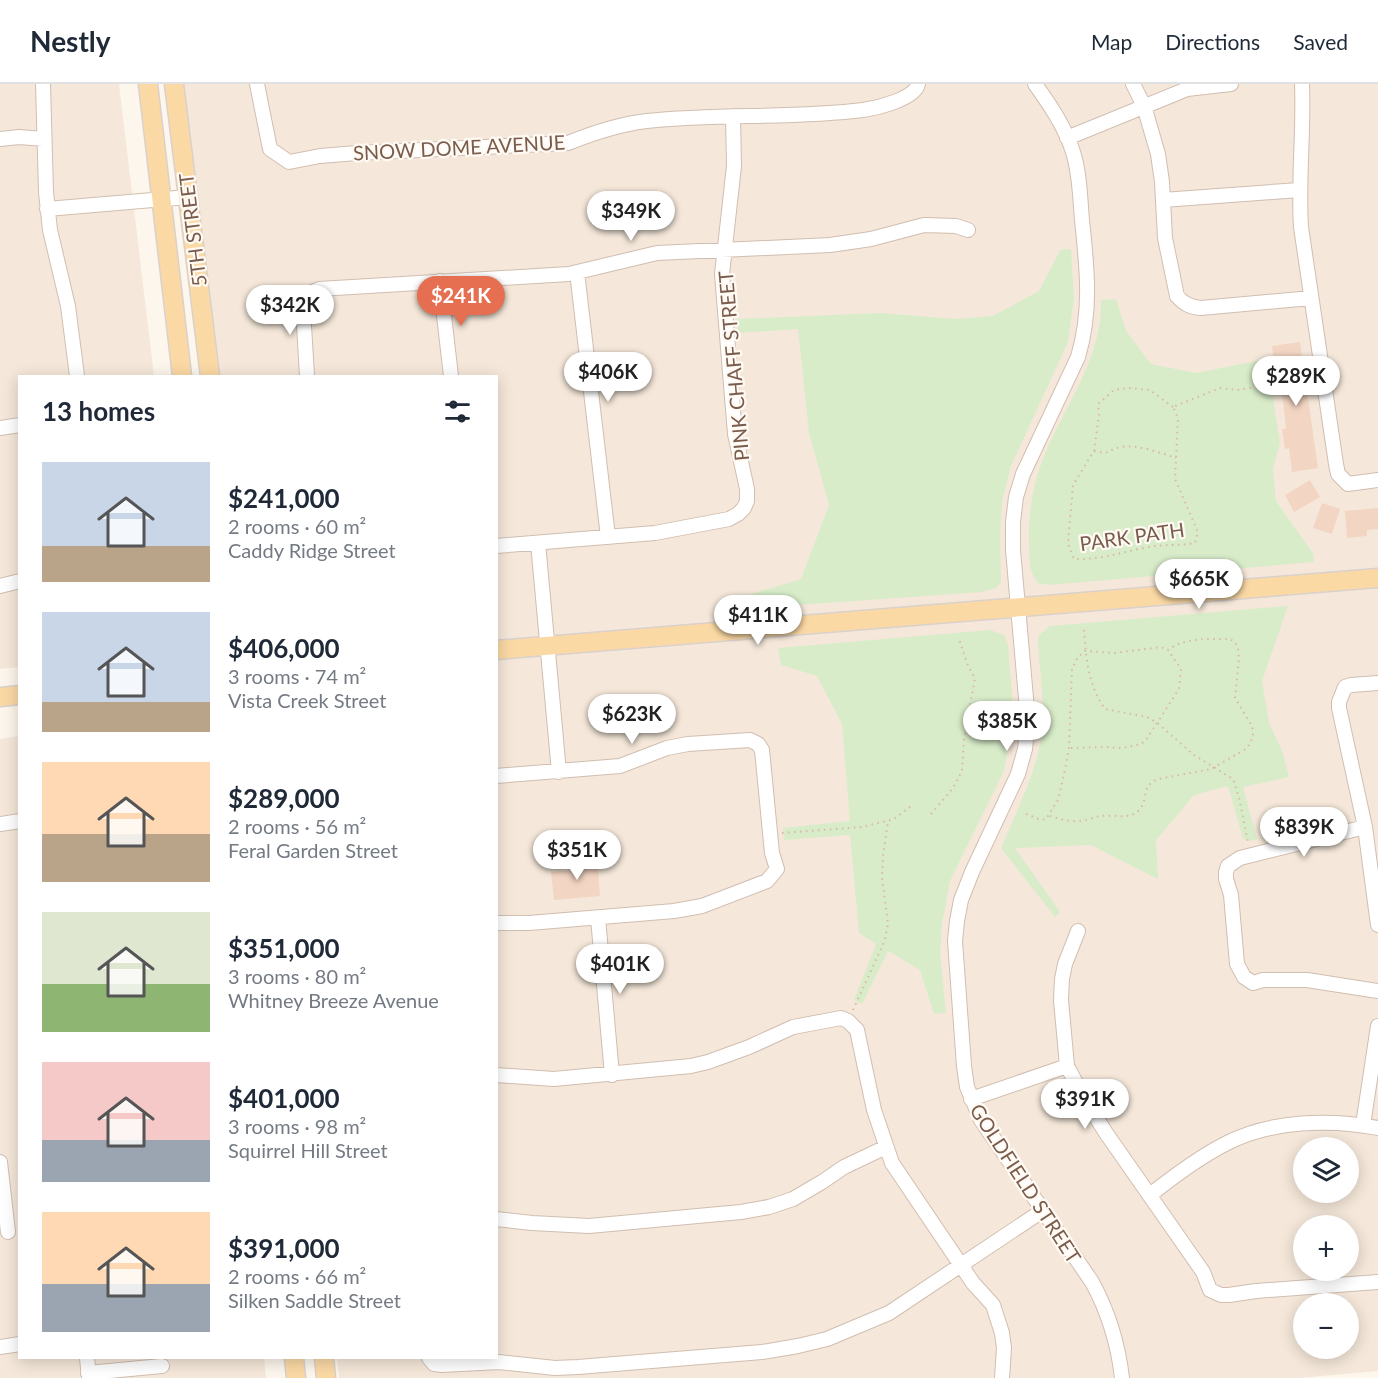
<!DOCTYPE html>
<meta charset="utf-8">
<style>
:root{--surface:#fff;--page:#f6f6f7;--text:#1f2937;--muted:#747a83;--line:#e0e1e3;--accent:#e76f51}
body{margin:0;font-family:Lato,sans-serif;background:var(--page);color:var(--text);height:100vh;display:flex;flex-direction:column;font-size:22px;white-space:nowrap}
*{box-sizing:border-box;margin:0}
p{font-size:20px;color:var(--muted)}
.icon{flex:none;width:33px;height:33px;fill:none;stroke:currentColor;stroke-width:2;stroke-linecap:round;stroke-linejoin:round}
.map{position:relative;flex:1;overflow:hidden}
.side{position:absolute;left:18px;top:291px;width:480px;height:984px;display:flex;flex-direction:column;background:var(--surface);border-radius:0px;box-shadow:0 3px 15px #0003}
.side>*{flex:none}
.fabs{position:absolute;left:1293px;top:1053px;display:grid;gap:12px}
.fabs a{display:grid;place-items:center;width:66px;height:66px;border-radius:50%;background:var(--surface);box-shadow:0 3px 15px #0003;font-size:30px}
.price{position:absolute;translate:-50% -51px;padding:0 14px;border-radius:21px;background:#fff;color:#222;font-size:20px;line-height:39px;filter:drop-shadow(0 2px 3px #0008)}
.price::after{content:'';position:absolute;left:50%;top:36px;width:18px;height:14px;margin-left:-9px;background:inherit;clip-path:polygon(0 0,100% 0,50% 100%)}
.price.selected{background:var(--accent);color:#fff}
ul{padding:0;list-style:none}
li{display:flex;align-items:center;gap:18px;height:150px;padding:0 24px}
li span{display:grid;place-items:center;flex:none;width:168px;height:120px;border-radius:0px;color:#555}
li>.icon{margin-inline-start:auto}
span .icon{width:72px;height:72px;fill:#fffc;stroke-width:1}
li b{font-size:26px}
h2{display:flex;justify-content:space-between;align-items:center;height:72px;padding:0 24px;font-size:26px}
header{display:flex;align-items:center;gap:36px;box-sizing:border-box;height:84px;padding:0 30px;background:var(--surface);border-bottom:2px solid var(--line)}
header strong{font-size:28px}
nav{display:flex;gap:33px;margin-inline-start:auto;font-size:21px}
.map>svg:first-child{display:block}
</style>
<header>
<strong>Nestly</strong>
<nav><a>Map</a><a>Directions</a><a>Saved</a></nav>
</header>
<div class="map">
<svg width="1378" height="1294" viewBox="0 0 1378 1294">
<rect width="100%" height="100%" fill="#fdf6ec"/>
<path fill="#f5e8da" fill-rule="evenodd" d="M0,0H119L154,292H20L19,583L0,585Z
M182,0H1378V1287L1300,1294H339L337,1274H496V292H218ZM1304,1064H1348V1108H1304ZM1304,1142H1348V1186H1304ZM1304,1220H1348V1264H1304Z
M19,652L20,1274H264L266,1294H0V655Z"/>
<path fill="#d8ecc9" d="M1071,165L1074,214L1068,258L1011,382L1002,418L1000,452L1001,498L996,504L982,508L740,525L738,514L801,495L829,421L809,349L798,245L738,249L737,235L880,229L956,235L993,232L1039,207L1060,166Z
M1116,215L1126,247L1151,280L1196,289L1267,275L1280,359L1273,385L1276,417L1313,469L1314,478L1049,501L1038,499C1028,486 1030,476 1029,460C1028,442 1030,423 1034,405C1048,339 1103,286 1101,216Z
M1288,522L1262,597L1269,639L1283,669L1289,693L1243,703L1257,755L1251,757L1243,755L1228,702L1194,711L1156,756L1158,795L1091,761L1015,764L1060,828L1055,833L1001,764C1018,723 1041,681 1043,636C1043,611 1040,586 1038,561L1039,551L1050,542Z
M990,546L1004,551L1008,561L1014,635L1004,687L950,797L942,840L940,870L946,929L934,930L920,886L888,867L862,920L854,916L876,860L859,849L850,751L784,756L783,744L850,737L842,640L817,592L781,581L778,564Z"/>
<path fill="#f3d5c3" d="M1300,258L1318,384L1292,388L1289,364L1285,365L1282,345H1286L1283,317L1277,281H1274L1272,262Z
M1310,396L1320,413L1294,428L1285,411Z
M1322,419L1340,425L1332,450L1313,444Z
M1378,424V445L1367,446V452L1347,454L1345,427Z
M597,773L600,812L554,816L551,788L577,786V775Z"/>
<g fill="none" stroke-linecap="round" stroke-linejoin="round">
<defs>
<path id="minor" d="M43,0L46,108L50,146L68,222L77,292
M257,0L270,65L289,78L320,72L357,69L568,59C593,49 620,40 647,37C719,29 791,35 863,26C877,24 915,15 918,0
M1035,0C1050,21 1065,43 1073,68C1080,90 1080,114 1082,136C1087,184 1092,226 1078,273L1023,390L1016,413L1013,438V466L1028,637L1025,665L1018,690L972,788L961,816L957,837L955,857L964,982L967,1003L981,1036L1092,1198C1109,1229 1118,1259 1122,1294
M1133,0L1144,22L1158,70L1162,98L1165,154L1177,212C1184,220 1190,223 1201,224L1311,214
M1302,0C1304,48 1298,95 1301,143L1336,380L1338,390L1348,400L1378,396
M1067,54L1187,5L1231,0
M0,55L19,53L44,55
M1163,116L1299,106
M47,125L188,113
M577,188L608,453
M440,197L451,292
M307,292L303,225C306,214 308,209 319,205L569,190L657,169L830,161L871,155L924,141L956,142L968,146
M0,344L20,341
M538,459L559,688
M496,462L655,449L729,435L738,430L744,424L747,417V405L735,350L722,190L734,82L733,32
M0,502L20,497
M1378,599L1351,601L1345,603L1339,618V624L1365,743L1378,841
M496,692L620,682L667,664L688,660L750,656L758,660L762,666L772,769L777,785L767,797L702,822L674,827L529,839H496
M0,740L20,737
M1365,743L1240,774L1228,782L1226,788V795L1231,811L1237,880L1244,893L1253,899L1263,896H1307L1378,907
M598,834L612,991
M1078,847L1065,880L1062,895L1061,916L1067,982L1085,1016L1106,1049L1203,1188L1210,1206L1221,1211H1229L1256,1207L1378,1198
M496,991L554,995L691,982L708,978L749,963L793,943L841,934L848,937L857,946L874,1026L892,1079L973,1199L993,1221L1002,1249L1004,1264L1002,1294
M971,1015L1067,982
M1363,1041L1378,942
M0,1078L8,1148
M1150,1111C1174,1092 1199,1073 1227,1059C1272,1036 1330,1035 1378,1044
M496,1135L532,1139L589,1142L741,1128L769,1123L793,1115L822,1098L844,1083L886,1063
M0,1263L20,1260
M87,1274L89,1294
M429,1274L434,1280L442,1281L499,1278L555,1284L578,1283L762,1268L798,1262L827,1255L889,1229L1042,1127
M88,1289L162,1282"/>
<path id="major" d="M148,0L182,292
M174,0L210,292
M496,566L1378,494
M0,613L20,611
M294,1274L296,1294
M324,1274L326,1294"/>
</defs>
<use href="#minor" stroke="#d1beb0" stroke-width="16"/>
<use href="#major" stroke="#dad1cd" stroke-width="21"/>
<path stroke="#d9b8a5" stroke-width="2" stroke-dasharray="1.5 4.5" stroke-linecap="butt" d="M1173,323L1150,306L1129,304L1114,306L1098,320L1099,331L1094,367L1073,401L1068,460L1074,475C1100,476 1123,468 1148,463C1163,460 1179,462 1195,459L1198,448L1175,395L1178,334L1173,323L1220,304L1237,306L1250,304L1263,292L1272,288L1286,289L1308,285
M1094,367C1111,371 1107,366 1121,363C1138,360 1160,369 1176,374
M1084,546C1086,574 1088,601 1105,625L1147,633L1156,638L1194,671L1233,695L1239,714L1248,758
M931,730L953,704L962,687L964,655L975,594L968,582L959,555
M1026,730L1041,736L1046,735L1058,716L1063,695L1069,664L1072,585L1078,573L1085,567L1115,569L1161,563L1168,566L1181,585L1179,605L1146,656L1141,660L1122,664L1107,663L1069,664
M1050,732C1057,734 1065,737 1073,737C1083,738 1091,734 1100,732C1113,730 1131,737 1140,725C1149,713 1140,703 1158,695L1211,685L1246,665L1251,658L1253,650L1252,642L1235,614L1239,575L1238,565L1235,558L1230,555C1210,555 1185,553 1168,566
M782,749L862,743L894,735L911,722
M853,926L885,856L888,839L882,794L883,772L888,737"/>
<use href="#minor" stroke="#fff" stroke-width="14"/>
<use href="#major" stroke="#fbd9a5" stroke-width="18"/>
</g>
<g text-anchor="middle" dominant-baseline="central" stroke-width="4.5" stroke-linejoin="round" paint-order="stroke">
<g font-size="20" fill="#7a5c4d" stroke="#fffaf3">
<text transform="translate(459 63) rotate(-3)">SNOW DOME AVENUE</text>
<text transform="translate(192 146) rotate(-97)">5TH STREET</text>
<text transform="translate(733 282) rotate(-95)">PINK CHAFF STREET</text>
<text transform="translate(1132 452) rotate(-8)">PARK PATH</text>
<text transform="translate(1026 1099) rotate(57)">GOLDFIELD STREET</text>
</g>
</g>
</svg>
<div class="fabs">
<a><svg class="icon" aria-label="layers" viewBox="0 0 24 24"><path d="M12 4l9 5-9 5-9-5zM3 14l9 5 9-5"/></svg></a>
<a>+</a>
<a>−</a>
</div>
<b class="price" style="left:631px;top:158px">$349K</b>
<b class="price selected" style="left:461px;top:243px">$241K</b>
<b class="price" style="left:290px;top:252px">$342K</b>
<b class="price" style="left:608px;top:319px">$406K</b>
<b class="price" style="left:1296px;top:323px">$289K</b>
<b class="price" style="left:1199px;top:526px">$665K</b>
<b class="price" style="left:758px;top:562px">$411K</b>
<b class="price" style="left:632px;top:661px">$623K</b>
<b class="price" style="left:1007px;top:668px">$385K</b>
<b class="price" style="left:1304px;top:774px">$839K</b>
<b class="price" style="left:577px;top:797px">$351K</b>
<b class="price" style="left:620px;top:911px">$401K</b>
<b class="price" style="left:1085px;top:1046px">$391K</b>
<section class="side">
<h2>13 homes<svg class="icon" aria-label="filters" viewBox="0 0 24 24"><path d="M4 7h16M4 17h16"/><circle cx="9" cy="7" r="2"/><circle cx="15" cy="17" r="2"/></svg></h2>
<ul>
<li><span style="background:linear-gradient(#c9d6e8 70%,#b9a48a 0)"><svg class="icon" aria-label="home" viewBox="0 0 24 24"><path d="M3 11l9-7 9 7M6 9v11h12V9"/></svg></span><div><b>$241,000</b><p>2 rooms · 60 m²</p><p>Caddy Ridge Street</p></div></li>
<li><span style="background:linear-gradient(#c9d6e8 75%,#b9a48a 0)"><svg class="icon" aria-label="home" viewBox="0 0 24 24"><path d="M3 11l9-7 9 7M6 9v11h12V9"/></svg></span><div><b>$406,000</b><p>3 rooms · 74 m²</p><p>Vista Creek Street</p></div></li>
<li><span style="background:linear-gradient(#ffd9b3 60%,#b9a48a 0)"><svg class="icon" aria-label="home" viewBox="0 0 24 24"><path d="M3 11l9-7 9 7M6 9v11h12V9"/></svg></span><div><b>$289,000</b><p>2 rooms · 56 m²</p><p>Feral Garden Street</p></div></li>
<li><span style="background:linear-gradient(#dfe7d0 60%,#8fb573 0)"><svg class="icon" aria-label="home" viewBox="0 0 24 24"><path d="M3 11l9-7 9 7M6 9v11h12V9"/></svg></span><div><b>$351,000</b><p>3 rooms · 80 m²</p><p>Whitney Breeze Avenue</p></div></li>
<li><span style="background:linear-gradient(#f6c9c9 65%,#9aa5b1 0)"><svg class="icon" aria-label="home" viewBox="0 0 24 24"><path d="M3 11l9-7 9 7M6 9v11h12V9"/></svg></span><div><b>$401,000</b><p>3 rooms · 98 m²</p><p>Squirrel Hill Street</p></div></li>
<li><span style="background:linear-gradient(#ffd9b3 60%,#9aa5b1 0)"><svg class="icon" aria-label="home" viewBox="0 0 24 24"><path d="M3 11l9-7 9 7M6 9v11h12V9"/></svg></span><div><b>$391,000</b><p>2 rooms · 66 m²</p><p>Silken Saddle Street</p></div></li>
</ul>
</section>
</div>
